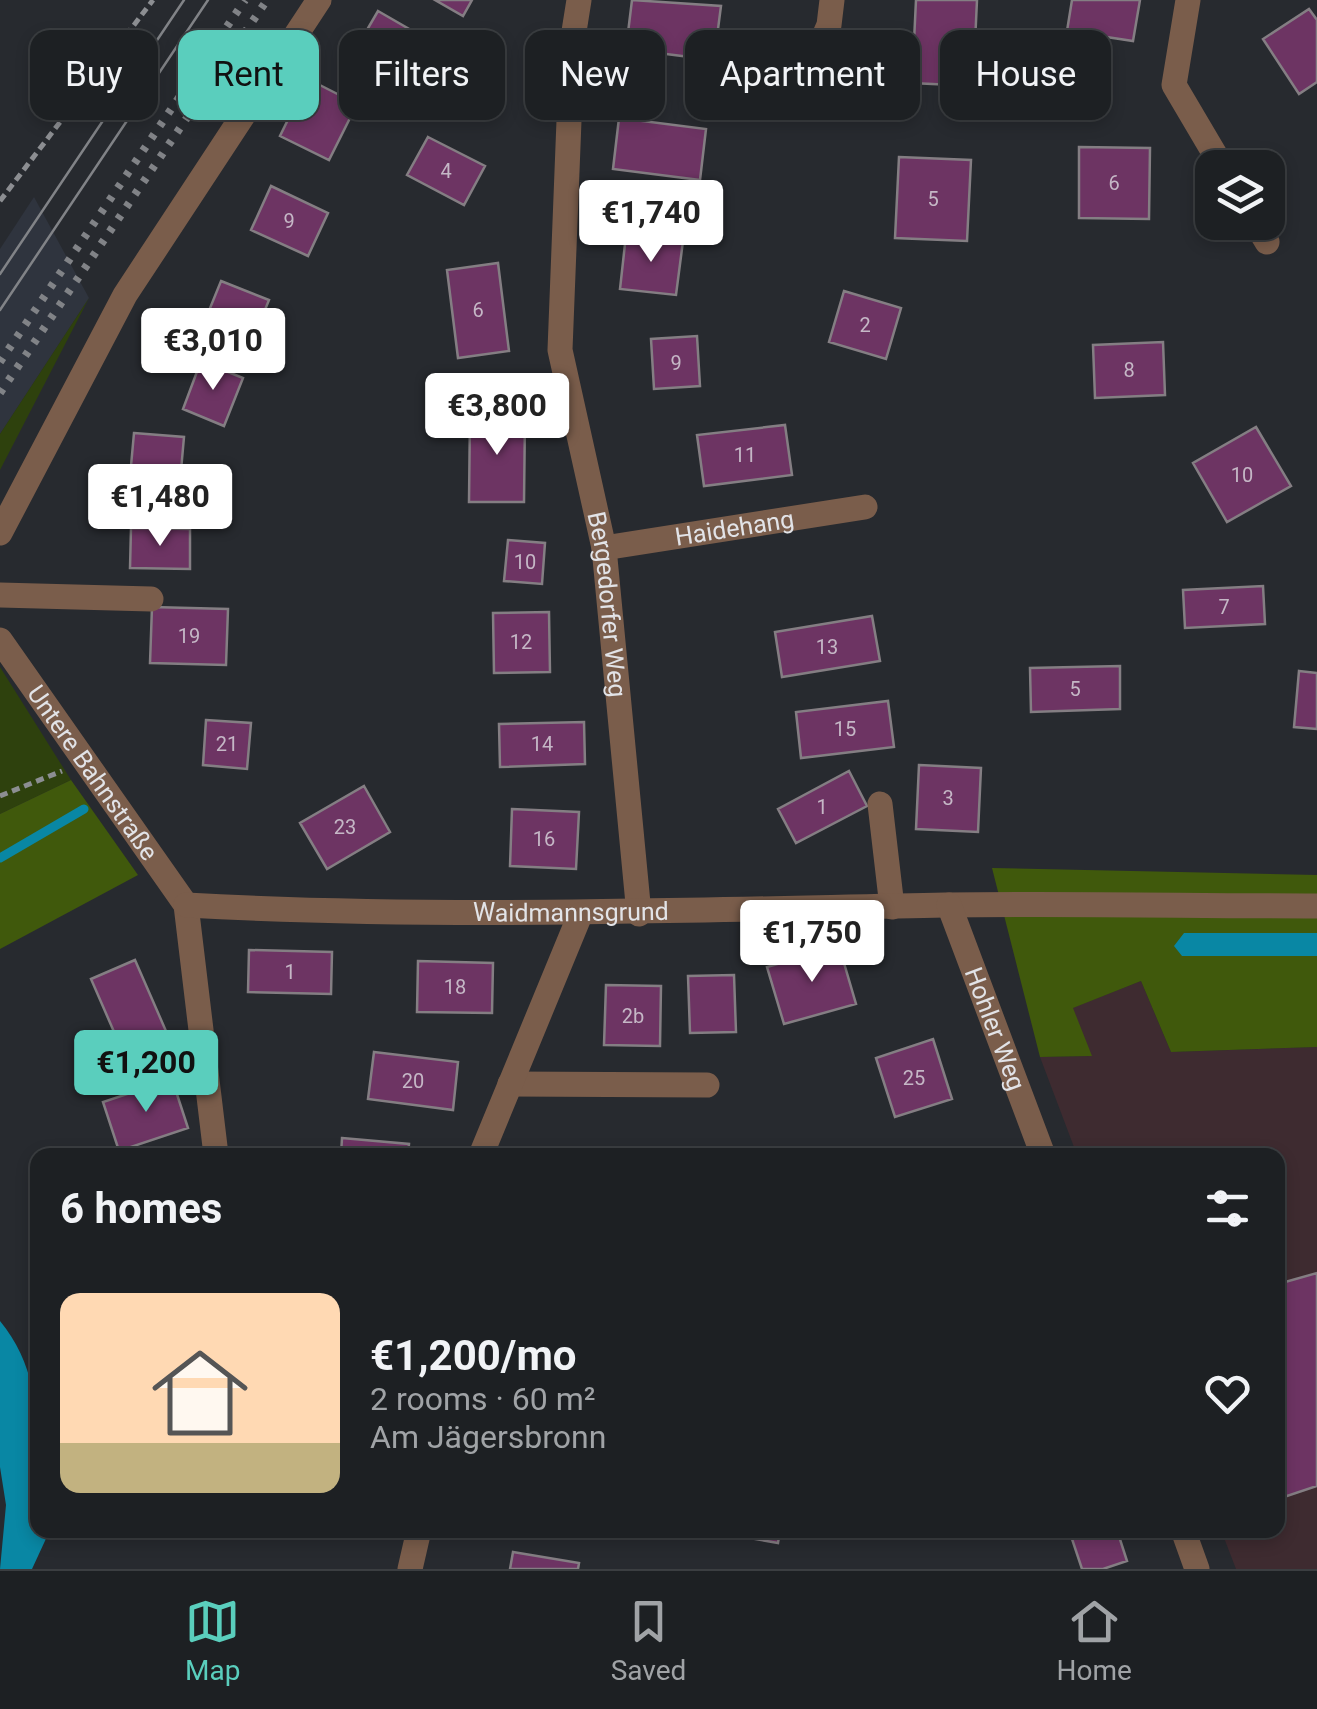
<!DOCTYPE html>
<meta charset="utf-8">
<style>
:root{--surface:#1d2023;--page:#2a2d30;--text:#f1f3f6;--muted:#a0a3a6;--line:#3b3e41;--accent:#5acebd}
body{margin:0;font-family:Roboto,sans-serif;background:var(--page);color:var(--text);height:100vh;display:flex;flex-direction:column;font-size:38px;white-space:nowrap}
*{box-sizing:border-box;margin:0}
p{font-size:32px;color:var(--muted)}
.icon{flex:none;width:55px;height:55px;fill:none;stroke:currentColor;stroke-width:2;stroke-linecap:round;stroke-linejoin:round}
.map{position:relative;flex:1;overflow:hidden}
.details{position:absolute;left:30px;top:1148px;width:1255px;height:390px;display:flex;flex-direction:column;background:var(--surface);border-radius:20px;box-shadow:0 5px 15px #0003,0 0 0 2px var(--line)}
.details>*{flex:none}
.top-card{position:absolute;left:30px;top:30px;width:1258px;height:90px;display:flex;gap:20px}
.tools{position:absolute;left:1195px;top:150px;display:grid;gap:20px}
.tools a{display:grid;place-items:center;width:90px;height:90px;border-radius:20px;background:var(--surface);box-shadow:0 5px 15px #0003,0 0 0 2px var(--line);font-size:50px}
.price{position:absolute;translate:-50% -85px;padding:0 22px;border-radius:10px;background:#fff;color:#222;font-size:32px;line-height:65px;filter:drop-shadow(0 2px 5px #0008)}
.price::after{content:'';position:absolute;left:50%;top:60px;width:30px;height:22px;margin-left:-15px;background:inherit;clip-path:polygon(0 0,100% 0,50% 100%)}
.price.selected{background:var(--accent);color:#111}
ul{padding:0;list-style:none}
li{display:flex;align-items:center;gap:30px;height:250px;padding:0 30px}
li+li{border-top:2px solid var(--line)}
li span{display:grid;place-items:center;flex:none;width:280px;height:200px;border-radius:20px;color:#555}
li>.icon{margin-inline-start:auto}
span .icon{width:120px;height:120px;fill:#fffc;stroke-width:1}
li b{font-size:42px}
h2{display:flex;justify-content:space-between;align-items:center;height:120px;padding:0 30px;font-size:42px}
.tag{padding:0 35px;border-radius:20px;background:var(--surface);box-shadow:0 5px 15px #0003,0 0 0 2px var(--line);font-size:35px;line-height:90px}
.tag.selected{background:var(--accent);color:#111}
.tabs{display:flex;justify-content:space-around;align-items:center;height:140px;border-top:2px solid var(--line);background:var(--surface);font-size:28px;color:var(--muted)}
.tabs a{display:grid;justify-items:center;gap:5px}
.tabs .selected{color:var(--accent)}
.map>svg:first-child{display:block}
</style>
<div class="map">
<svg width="1317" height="1569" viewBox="0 0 1317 1569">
<rect width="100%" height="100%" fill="#272a2f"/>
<path fill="#2f343e" d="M34,197L89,298L0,434V249Z"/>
<path fill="#3e2b30" d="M1141,981L1171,1052L1317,1047V1569H1236L1221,1530H1278V1155H1077L1040,1057L1091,1056L1072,1008Z"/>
<path fill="#2e410d" d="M89,298L0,470V434Z
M0,667L71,780L0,814Z"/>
<path fill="#40590c" d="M71,780L138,875L0,949V814Z
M992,868L1317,875V933H1184L1182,956H1317V1047L1171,1052L1141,981L1073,1008L1092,1056L1040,1057Z"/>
<path fill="#0987a4" d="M1184,933H1317V956H1182L1174,946Z
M0,1321C49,1380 38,1458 38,1530H50L32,1569H0L6,1505L0,1467Z"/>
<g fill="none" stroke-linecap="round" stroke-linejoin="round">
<path stroke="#0987a4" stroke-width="9" d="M0,858L84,809"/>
</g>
<path fill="#6d3463" stroke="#847e83" stroke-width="2.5" d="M435,0H472L463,16Z
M632,0L721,6L714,60L626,49Z
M916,0H977L973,86L912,83Z
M1072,0H1140L1133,41L1067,31Z
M1309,9L1317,20V82L1299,94L1263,39Z
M378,11L416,33L388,81L350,59Z
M308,79L357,104L329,160L280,136Z
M619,118L706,129L700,180L613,169Z
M428,137L485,166L464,205L407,175Z
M1079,147L1150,148L1149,219L1079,218Z
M899,157L971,160L967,241L895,238Z
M271,186L328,213L308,256L251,230Z
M626,235L683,241L676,295L620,289Z
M498,263L509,351L458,358L447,270Z
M221,281L269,300L254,337L206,318Z
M844,291L901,308L886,359L829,342Z
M697,336L700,386L654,389L651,339Z
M1163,342L1165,395L1095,398L1093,345Z
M201,361L243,378L224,426L183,409Z
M470,414L525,415L524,502H469Z
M785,425L792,475L704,486L697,435Z
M1256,427L1291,486L1227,522L1193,463Z
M134,433L184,437L179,493L129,488Z
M131,528L190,529V569L130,568Z
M508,540L545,543L542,584L504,581Z
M1263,586L1265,624L1185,628L1183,590Z
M152,607L228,609L226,665L150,663Z
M549,612L550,672L494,673L493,613Z
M872,616L880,661L782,677L775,632Z
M1120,666V709L1031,712L1030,668Z
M1299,671L1317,673V729L1294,727Z
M888,701L894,747L801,758L796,712Z
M206,720L251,723L247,769L203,765Z
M584,722L585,764L500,767L499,724Z
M919,765L981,768L978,832L916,829Z
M849,771L867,806L796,843L778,809Z
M364,786L390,832L327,869L300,823Z
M512,809L579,812L576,869L510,866Z
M839,946L856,1004L784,1024L767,967Z
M249,950L332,952L331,994L248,992Z
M135,960L169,1038L125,1057L91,979Z
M418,961L493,963L492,1013L417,1012Z
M734,975L736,1032L690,1033L688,976Z
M606,985L661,986L660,1046L604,1045Z
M933,1039L952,1099L895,1117L876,1058Z
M374,1052L458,1062L453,1110L368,1099Z
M172,1079L188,1128L119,1151L103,1102Z
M342,1138L409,1144L408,1155H341Z
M684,1148L734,1154V1155H683Z
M1317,1273V1486L1278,1499V1284Z
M703,1530H780L778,1543Z
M1069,1530H1117L1127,1561L1103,1569H1082Z
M513,1552L579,1563L578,1569H510Z"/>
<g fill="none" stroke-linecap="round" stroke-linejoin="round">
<path stroke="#8c8e92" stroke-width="5" stroke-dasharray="8 5" stroke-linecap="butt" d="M0,201L153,0
M0,796L62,771"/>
<g stroke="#7a5d4b" stroke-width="25">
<path id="s1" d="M579,0L572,44L560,350L604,548L639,914"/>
<path d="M1188,0L1174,85L1223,168"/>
<path d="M809,71L829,25L832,0"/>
<path d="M1255,222L1267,242"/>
<path d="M0,533L125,295L319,0"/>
<path id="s2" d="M604,548L865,507"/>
<path d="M0,595L151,599"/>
<path id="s3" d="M0,640L186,905L216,1155"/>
<path d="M880,804L892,907"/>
<path id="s4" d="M186,905C440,919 691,910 945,905C1069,903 1193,906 1317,906"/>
<path id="s5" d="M949,905L1043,1155"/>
<path d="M510,1084L707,1085"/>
<path d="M481,1155L580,915"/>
<path d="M1183,1530L1197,1569"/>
<path d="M410,1569L419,1530"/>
</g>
<path stroke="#818387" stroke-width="2.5" d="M0,274L184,0
M0,310L208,0"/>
<path stroke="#818387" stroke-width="8" stroke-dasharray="5 10" stroke-linecap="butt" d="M0,362L245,0
M0,393L267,0"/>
</g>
<g text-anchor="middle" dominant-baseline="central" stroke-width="8" stroke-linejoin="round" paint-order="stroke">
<g font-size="20" fill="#c5b7c6">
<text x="446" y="171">4</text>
<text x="1114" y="183">6</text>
<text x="933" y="199">5</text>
<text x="289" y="221">9</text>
<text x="478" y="310">6</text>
<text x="865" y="325">2</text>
<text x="676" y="363">9</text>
<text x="1129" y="370">8</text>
<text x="745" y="455">11</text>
<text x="1242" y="475">10</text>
<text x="525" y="562">10</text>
<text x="1224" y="607">7</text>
<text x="189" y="636">19</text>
<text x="521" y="642">12</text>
<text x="827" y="647">13</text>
<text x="1075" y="689">5</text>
<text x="845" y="729">15</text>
<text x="227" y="744">21</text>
<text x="542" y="744">14</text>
<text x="948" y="798">3</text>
<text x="822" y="807">1</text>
<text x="345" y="827">23</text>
<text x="544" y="839">16</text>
<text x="290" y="972">1</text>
<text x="455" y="987">18</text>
<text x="633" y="1016">2b</text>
<text x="914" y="1078">25</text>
<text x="413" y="1081">20</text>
</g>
<g font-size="25" fill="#e2e3e7" stroke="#111215">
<text stroke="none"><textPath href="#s2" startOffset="132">Haidehang</textPath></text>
<text stroke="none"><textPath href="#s1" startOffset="610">Bergedorfer Weg</textPath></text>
<text stroke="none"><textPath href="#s3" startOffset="162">Untere Bahnstraße</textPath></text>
<text stroke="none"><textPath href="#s4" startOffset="385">Waidmannsgrund</textPath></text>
<text stroke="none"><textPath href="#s5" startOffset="132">Hohler Weg</textPath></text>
</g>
</g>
</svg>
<div class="tools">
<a><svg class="icon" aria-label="layers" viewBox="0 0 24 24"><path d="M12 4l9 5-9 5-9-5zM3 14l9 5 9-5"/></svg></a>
</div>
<b class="price" style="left:651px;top:265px">€1,740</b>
<b class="price" style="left:213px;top:393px">€3,010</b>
<b class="price" style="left:497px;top:458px">€3,800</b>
<b class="price" style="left:160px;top:549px">€1,480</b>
<b class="price" style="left:812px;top:985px">€1,750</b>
<b class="price selected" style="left:146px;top:1115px">€1,200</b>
<div class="top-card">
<a class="tag">Buy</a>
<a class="tag selected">Rent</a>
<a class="tag">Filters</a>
<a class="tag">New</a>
<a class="tag">Apartment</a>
<a class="tag">House</a>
</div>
<section class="details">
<h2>6 homes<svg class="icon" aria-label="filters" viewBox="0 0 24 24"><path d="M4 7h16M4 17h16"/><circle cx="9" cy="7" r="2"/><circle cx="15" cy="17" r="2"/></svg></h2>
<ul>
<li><span style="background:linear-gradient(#ffd9b3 75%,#c2b280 0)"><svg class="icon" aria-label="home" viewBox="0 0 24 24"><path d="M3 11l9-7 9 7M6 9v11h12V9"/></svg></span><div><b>€1,200/mo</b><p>2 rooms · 60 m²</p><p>Am Jägersbronn</p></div><svg class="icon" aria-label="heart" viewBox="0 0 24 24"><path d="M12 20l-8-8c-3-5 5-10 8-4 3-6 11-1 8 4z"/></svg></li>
</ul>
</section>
</div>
<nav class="tabs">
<a class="selected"><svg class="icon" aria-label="map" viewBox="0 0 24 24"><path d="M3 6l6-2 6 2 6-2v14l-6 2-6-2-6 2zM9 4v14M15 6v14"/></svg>Map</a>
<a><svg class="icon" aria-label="saved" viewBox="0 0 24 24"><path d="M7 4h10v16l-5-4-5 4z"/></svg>Saved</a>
<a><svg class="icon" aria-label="home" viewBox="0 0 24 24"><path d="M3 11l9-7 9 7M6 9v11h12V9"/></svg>Home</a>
</nav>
